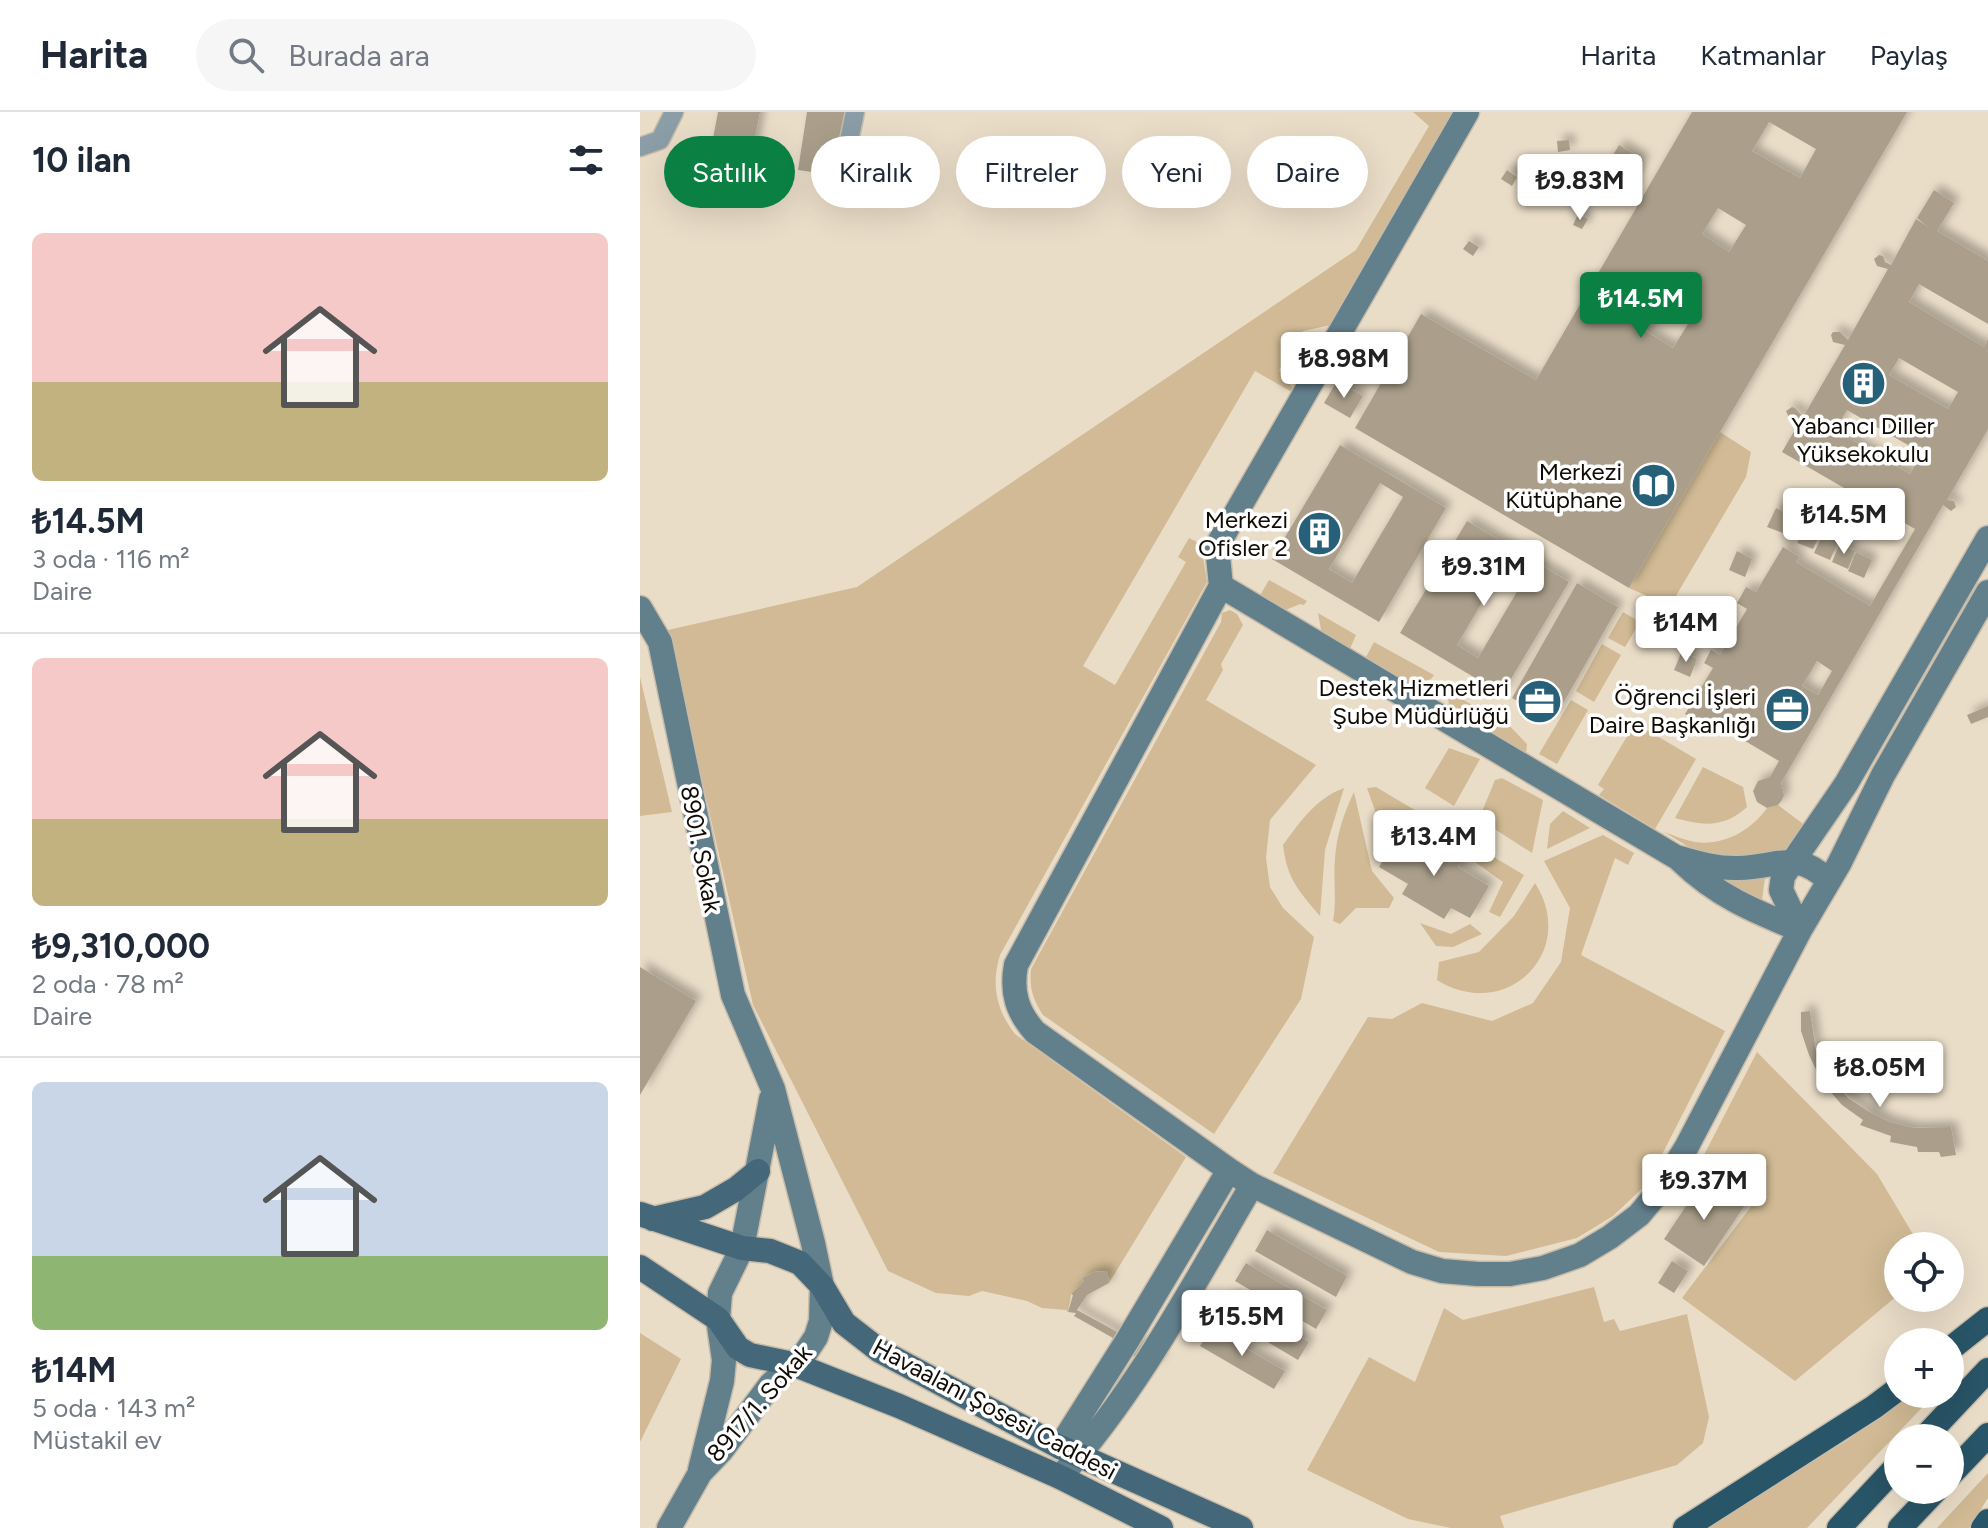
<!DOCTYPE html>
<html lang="tr">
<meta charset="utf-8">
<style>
:root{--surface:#fff;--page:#f6f6f7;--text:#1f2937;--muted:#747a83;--line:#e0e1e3;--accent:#0b8043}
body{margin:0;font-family:Figtree,sans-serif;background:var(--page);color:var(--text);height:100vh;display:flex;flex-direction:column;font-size:30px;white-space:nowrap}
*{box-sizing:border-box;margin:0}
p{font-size:26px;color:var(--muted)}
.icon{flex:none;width:44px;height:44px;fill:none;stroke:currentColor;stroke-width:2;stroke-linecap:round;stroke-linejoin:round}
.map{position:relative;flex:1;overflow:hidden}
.side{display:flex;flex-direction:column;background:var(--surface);width:640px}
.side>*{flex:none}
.guide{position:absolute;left:24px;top:24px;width:760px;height:72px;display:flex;gap:16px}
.buttons{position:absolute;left:1244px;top:1120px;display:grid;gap:16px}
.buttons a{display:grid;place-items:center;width:80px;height:80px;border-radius:50%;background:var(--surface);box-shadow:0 8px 32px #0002;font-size:40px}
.price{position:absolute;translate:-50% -68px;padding:0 18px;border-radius:8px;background:#fff;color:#222;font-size:26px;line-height:52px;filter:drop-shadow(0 2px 4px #0008)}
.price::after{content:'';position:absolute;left:50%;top:48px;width:24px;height:18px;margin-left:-12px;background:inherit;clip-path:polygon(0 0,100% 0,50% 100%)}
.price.active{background:var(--accent);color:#fff}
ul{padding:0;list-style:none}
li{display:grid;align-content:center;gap:16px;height:424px;padding:0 32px}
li+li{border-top:2px solid var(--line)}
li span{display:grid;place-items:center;height:248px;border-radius:12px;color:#555}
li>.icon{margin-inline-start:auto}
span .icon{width:144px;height:144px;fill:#fffc;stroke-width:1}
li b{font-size:34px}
h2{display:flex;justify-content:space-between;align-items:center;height:96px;padding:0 32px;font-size:34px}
.chip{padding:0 28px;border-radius:36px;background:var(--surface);box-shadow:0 8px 32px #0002;font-size:28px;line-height:72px}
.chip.active{background:var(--accent);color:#fff}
header{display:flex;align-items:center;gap:48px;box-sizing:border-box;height:112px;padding:0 40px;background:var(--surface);border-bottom:2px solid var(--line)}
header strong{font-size:38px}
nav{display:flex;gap:44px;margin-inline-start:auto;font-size:28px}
.search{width:560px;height:72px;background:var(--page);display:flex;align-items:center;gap:20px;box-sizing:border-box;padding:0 28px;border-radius:44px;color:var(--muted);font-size:30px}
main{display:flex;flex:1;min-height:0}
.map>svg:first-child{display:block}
</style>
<header>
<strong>Harita</strong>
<div class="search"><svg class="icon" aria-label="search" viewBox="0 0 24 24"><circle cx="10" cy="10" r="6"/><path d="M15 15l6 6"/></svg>Burada ara</div>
<nav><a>Harita</a><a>Katmanlar</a><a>Paylaş</a></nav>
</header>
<main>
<section class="side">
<h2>10 ilan<svg class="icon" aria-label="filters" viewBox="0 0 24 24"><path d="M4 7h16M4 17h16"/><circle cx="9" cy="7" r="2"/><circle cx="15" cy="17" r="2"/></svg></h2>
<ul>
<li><span style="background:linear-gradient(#f6c9c9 60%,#c2b280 0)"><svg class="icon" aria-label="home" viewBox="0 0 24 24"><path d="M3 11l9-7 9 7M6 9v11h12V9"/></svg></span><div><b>₺14.5M</b><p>3 oda · 116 m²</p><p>Daire</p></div></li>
<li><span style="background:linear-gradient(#f6c9c9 65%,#c2b280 0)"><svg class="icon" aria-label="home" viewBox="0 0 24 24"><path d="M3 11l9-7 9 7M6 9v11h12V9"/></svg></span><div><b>₺9,310,000</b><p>2 oda · 78 m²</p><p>Daire</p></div></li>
<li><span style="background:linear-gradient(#c9d6e8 70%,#8fb573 0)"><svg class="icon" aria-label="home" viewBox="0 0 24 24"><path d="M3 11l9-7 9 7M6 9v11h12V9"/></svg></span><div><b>₺14M</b><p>5 oda · 143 m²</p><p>Müstakil ev</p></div></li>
</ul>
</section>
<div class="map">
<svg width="1348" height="1416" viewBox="0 0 1348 1416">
<defs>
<filter id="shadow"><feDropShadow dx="6" dy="-6" stdDeviation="4" flood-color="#0004"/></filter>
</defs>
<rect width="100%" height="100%" fill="#eaddc8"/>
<path fill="#d1ba95" d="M773,0H814L691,213L663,219L639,258L654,278L650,279L615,259L443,554L475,573L546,450L538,445L549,426L561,432L567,470L360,843C351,872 356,898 375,922L546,1045L469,1171L466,1159L454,1160L442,1166L444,1169L431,1182L428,1200L426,1198L402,1196L387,1189L342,1179L329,1184L296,1181L248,1159L113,893L28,518L217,475L716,138L789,14Z
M1080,320L1111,340L1106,365L1030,494L989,476Z
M629,468L667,489L664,493L660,492L641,500L618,487Z
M590,498L597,502L603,513L581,552L583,558L566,588L676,653L630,708L626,746L630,775L643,796L674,825L661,887L574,1022L403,903C393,887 389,876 391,857L581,510L582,501Z
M983,500L1000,510L985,535L968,526Z
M678,501L716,523L709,539L682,523Z
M734,530L794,563L791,567L771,575L725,547Z
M962,532L981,543L954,590L936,579Z
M0,565L32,700L0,704Z
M808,579L848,602H858L887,632L886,642L809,597Z
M931,588L948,598L917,652L899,642Z
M995,611L1056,647L1015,717L959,683L964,677L958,673Z
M809,636L840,647L814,694L785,676Z
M1063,655L1103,675L1107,695C1084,716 1063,714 1035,706Z
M862,666L903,688L892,741L839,707L855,668Z
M736,675L884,763L860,805L849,800L863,770L803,727L739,710L727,676Z
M704,676L685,738L680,804C658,778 647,767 643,733C661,709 675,687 704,676Z
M714,680L732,759L754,786L749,796H716L700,812L693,809C697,788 693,767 695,746C697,721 704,701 714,680Z
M1138,693L1166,714L1145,739L1120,746H1080L1057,740L1024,720C1033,723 1044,728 1055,730C1083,734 1111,719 1127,696Z
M923,699L950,716L907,737L910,712Z
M963,723L994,741L988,753L975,746L941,843L1085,919L1007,1072L973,1104L937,1126L866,1144L799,1140L633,1061L728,905L752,907L782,891L852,909L893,891L921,850L930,796L904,749Z
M1126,758L1121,796L1059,761Z
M895,771C939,840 866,911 797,868L799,850L839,840L874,804Z
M780,811L811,822L830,812L842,822L813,835L796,834Z
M1117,940L1237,1062L1280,1134H1258V1183L1155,1269L1042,1186L1116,1088L1064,1043Z
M954,1175L964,1210L974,1207L980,1219L1047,1202L1069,1305L1063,1331L1037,1353L860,1404L864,1416H811L768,1407L667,1358L729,1245L775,1270L804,1196L823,1208Z
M0,1221L41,1247L0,1330Z
M1269,1282H1295L1167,1416H1063L1208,1328Z
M1348,1361V1386L1329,1416H1297Z"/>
<path fill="#ab9f8b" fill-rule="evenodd" filter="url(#shadow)" d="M78,0H120L110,50L70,42Z
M167,0H210L200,64L158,58Z
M1052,0H1267L989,476L715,316L781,202L896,268ZM1129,10L1176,37L1160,66L1112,39ZM1078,96L1106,113L1089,140L1062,122ZM1023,192L1050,209L1033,236L1006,219Z
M929,28L930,38L918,40L917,29Z
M979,33L1004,48L991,70L966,55Z
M867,58L877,65L872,74L861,67Z
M934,63L936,75L924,76L922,65Z
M890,72L900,79L894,88L884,81Z
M1294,78L1314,91L1297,119L1348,149V212L1279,172L1269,190L1344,235L1348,227V317L1307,388L1314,389L1316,395L1311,399L1303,393L1141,671L1144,683L1142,688L1138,693L1127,696L1117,690L1113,679L1118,669L1130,665L1139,649L1066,606L1062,612L1045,602L1073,556L1064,551L1071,538L1080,543L1107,497L1097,491L1106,475L1116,480L1143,435L1160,445L1156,450L1230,494L1275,417L1142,340L1160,309L1149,306L1146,299L1152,295L1155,296L1163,305L1205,233L1193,230L1191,223L1193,220H1200L1208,228L1248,157L1237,154L1234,147L1239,143L1243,144L1245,150L1251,153L1276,107L1290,116L1277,106ZM1259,246L1318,280L1308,297L1249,263ZM1207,298L1282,341L1270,362L1195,318ZM1177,549L1192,559L1178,583L1162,574Z
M938,102L948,107L942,117L933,113Z
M829,129L839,135L833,144L823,137Z
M697,269L723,284L710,306L684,291Z
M700,333L806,396L739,510L632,447ZM740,371L763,385L712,471L689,457Z
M1136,396L1151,404L1143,421L1127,415Z
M827,409L929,470L862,582L760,521ZM867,448L888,461L838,546L817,533Z
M1166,411L1181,420L1173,437L1157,431Z
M1183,422L1198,430L1190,448L1174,441Z
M1200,431L1215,439L1208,457L1192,450Z
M1097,439L1112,447L1105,465L1089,458Z
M1216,440L1232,448L1224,466L1208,459Z
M937,471L978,495L913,609L872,586Z
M1042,539L1057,547L1050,565L1034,558Z
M1348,594V605L1331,612L1327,603Z
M759,721L788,739L791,734L802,740L805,736L813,741L811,745L820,750L818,755L849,774L830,806L811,796L804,807L762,782L768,772L739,755Z
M0,855L56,889L0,983Z
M1170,899L1176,939L1192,967L1208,986L1228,999L1250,1010L1274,1016L1311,1015L1316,1043L1301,1045L1299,1040H1278L1277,1035L1250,1030L1251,1024L1220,1013L1223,1008L1202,993L1182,970L1169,943L1161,919V900Z
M1065,1066L1105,1093L1064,1154L1024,1127Z
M627,1118L707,1164L696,1185L615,1139Z
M1032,1149L1048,1159L1034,1181L1018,1171Z
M606,1151L687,1198L676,1217L595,1169Z
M467,1159L469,1171L447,1183L437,1198L521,1244L514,1256L470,1231L473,1226L434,1204L436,1201L428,1200L433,1183L431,1182L444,1169L442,1166L454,1160Z
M591,1184L669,1230L658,1248L580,1202Z
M571,1216L645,1259L634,1277L560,1234Z"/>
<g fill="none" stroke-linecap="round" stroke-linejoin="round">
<defs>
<path id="street" d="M0,35L20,28L34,0
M200,72L215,0"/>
<path id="secondary" d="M581,474L577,434L827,0
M0,496L20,530L93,883L133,977L173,1131L182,1174L181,1209L176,1225L166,1240L131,1272L81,1339L60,1361L29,1416
M1041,749C1077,784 1114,799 1160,818
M1189,769C1156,737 1138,755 1099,756C1077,757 1057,751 1036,745L581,474L376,853C371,880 377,900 395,920L589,1058L612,1073L772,1150L802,1159L838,1162H870L903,1156L940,1143L970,1125L999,1103L1019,1079L1046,1036L1160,818L1199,752L1243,663L1348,480
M1160,818L1141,778L1143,764L1206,672L1348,426
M420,1335L487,1229L589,1058
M60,1358L82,1269L84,1248L78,1207L80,1181L102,1136L131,987
M420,1365C498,1278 553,1173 612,1073"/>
<path id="primary" d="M0,1102L102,1136L130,1139L160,1151L182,1174L204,1211L240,1239L420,1335L601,1416
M13,1107L65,1095L96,1077L118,1059
M0,1155L78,1207L98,1236L110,1243L153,1252L259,1294L420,1365L521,1416"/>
<path id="highway" d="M1310,1237L1348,1207
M1284,1326L1348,1258
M1310,1363L1348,1323
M1045,1416L1234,1295L1258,1277
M1199,1416L1258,1353
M1260,1416L1296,1378
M1343,1416L1348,1409"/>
</defs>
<use href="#street" stroke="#c7bca9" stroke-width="21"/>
<use href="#secondary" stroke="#c7bca9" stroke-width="27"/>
<use href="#primary" stroke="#c7bca9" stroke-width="27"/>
<use href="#highway" stroke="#c7bca9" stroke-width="27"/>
<use href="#street" stroke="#8b9ea8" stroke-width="18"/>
<use href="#secondary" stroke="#627f8c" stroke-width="24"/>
<use href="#primary" stroke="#446879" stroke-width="24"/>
<use href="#highway" stroke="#295568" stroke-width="24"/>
</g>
<defs>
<symbol id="building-disc" viewBox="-11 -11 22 22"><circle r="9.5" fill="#266179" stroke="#fff"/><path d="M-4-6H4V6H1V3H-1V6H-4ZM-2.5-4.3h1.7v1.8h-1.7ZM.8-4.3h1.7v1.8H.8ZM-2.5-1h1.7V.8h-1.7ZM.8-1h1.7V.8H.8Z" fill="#fff"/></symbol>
<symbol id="library-disc" viewBox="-11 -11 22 22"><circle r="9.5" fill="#266179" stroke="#fff"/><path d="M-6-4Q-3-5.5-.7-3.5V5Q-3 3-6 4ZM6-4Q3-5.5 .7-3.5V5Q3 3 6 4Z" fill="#fff"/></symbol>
<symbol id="office-disc" viewBox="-11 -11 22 22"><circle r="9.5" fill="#266179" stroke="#fff"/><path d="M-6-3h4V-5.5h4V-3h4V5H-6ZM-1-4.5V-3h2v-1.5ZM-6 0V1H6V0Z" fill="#fff"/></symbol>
</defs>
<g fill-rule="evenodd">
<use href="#building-disc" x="1198" y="246" width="51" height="51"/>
<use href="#library-disc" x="988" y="348" width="51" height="51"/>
<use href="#building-disc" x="654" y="396" width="51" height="51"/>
<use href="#office-disc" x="874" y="564" width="51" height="51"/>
<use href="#office-disc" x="1122" y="572" width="51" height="51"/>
</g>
<g text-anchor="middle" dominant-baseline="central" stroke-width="7" stroke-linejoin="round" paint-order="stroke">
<g font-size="24" fill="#100c05" stroke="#fff" text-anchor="end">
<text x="1223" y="313" text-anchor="middle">Yabancı Diller<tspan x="1223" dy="28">Yüksekokulu</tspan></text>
<text x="982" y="359">Merkezi<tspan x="982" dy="28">Kütüphane</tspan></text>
<text x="648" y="407">Merkezi<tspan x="648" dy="28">Ofisler 2</tspan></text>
<text x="869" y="575">Destek Hizmetleri<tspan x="869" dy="28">Şube Müdürlüğü</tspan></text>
<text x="1116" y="584">Öğrenci İşleri<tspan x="1116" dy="28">Daire Başkanlığı</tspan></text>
</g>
<g font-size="24" fill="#100c05" stroke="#fff">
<text transform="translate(61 737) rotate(79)">8901. Sokak</text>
<text transform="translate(119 1291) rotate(-49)">8917/1. Sokak</text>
<text transform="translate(355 1297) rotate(28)">Havaalanı Şosesi Caddesi</text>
</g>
</g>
</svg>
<div class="buttons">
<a><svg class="icon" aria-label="locate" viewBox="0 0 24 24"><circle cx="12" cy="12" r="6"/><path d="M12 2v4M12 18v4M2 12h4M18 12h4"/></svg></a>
<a>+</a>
<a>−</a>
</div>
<b class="price" style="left:940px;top:110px">₺9.83M</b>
<b class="price active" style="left:1001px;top:228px">₺14.5M</b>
<b class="price" style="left:704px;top:288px">₺8.98M</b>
<b class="price" style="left:1204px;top:444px">₺14.5M</b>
<b class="price" style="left:844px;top:496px">₺9.31M</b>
<b class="price" style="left:1046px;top:552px">₺14M</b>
<b class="price" style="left:794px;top:766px">₺13.4M</b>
<b class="price" style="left:1240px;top:997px">₺8.05M</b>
<b class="price" style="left:1064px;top:1110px">₺9.37M</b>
<b class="price" style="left:602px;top:1246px">₺15.5M</b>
<div class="guide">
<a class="chip active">Satılık</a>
<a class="chip">Kiralık</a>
<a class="chip">Filtreler</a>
<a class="chip">Yeni</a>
<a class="chip">Daire</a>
</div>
</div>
</main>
